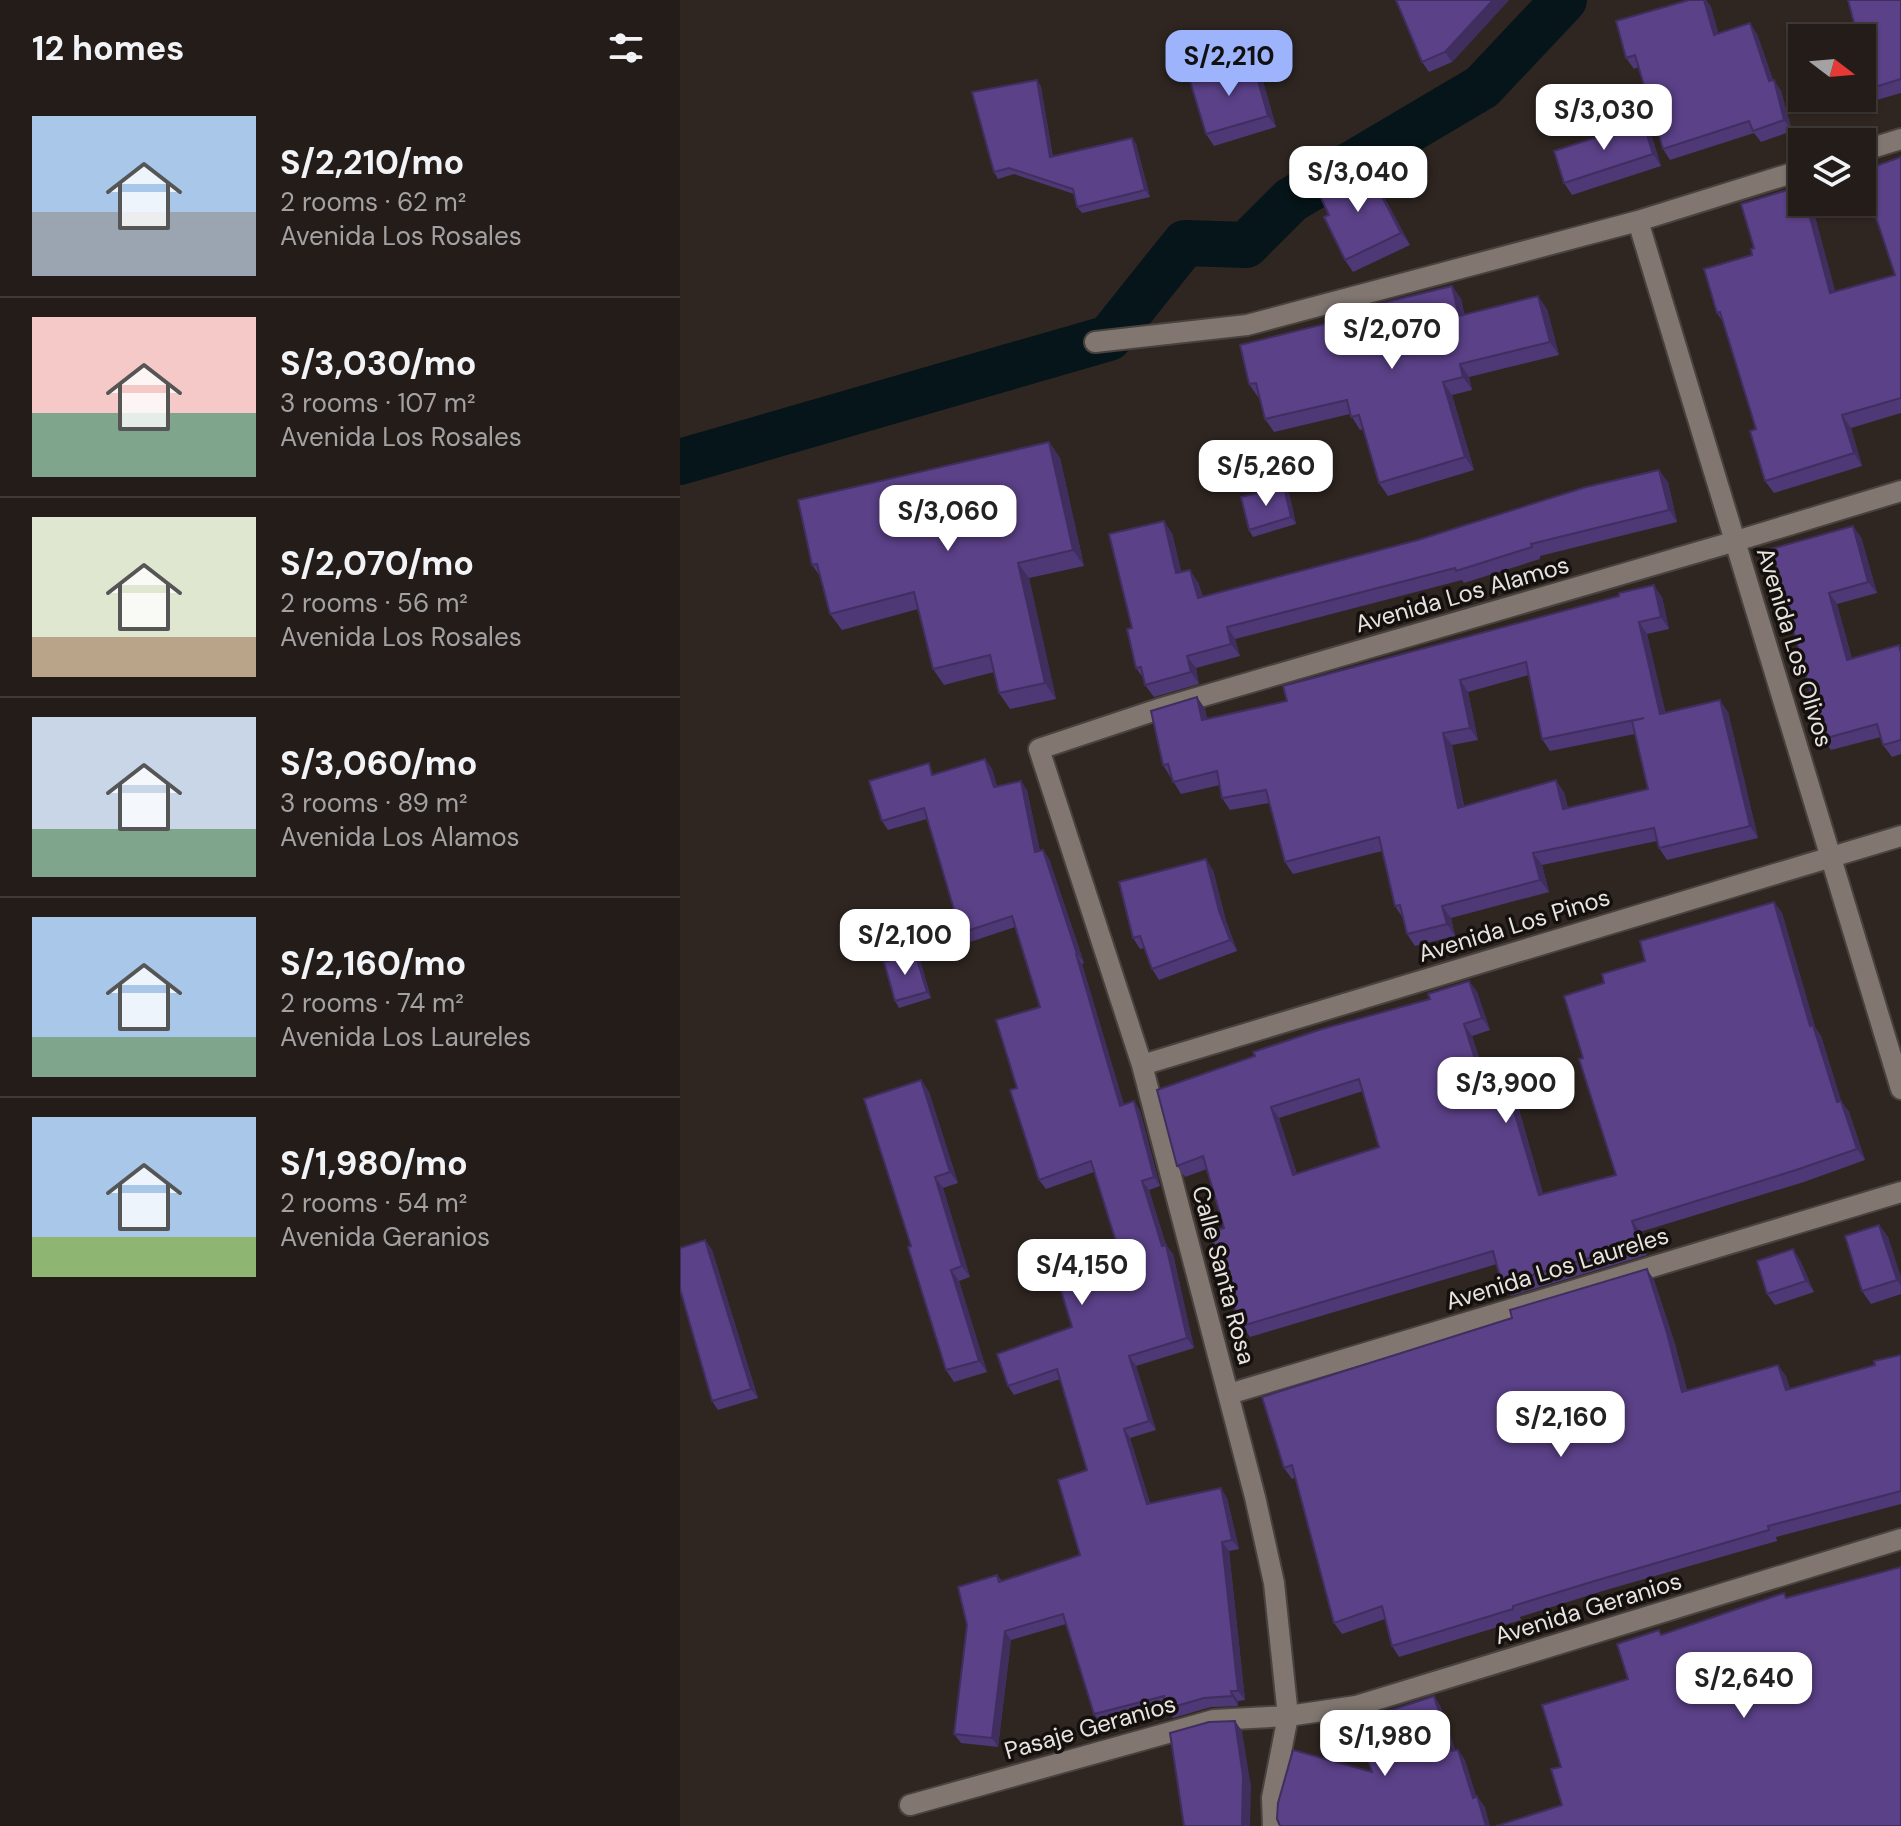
<!DOCTYPE html>
<meta charset="utf-8">
<style>
:root{--surface:#231c19;--page:#2f2926;--text:#f1f3f6;--muted:#a3a1a2;--line:#403a38;--accent:#9db4fd}
body{margin:0;font-family:"DM Sans",sans-serif;background:var(--page);color:var(--text);height:100vh;display:flex;flex-direction:column;font-size:30px;white-space:nowrap}
*{box-sizing:border-box;margin:0}
p{font-size:26px;color:var(--muted)}
.icon{flex:none;width:44px;height:44px;fill:none;stroke:currentColor;stroke-width:2;stroke-linecap:round;stroke-linejoin:round}
.map{position:relative;flex:1;overflow:hidden}
.details{display:flex;flex-direction:column;background:var(--surface);width:680px}
.details>*{flex:none}
.needle{width:52px;rotate:106deg}
.fabs{position:absolute;left:1108px;top:24px;display:grid;gap:16px}
.fabs a{display:grid;place-items:center;width:88px;height:88px;border-radius:0px;background:var(--surface);box-shadow:0 2px 6px #0004,0 0 0 2px var(--line);font-size:40px}
.price{position:absolute;translate:-50% -68px;padding:0 18px;border-radius:16px;background:#fff;color:#222;font-size:26px;line-height:52px;filter:drop-shadow(0 2px 4px #0008)}
.price::after{content:'';position:absolute;left:50%;top:48px;width:24px;height:18px;margin-left:-12px;background:inherit;clip-path:polygon(0 0,100% 0,50% 100%)}
.price.on{background:var(--accent);color:#111}
ul{padding:0;list-style:none}
li{display:flex;align-items:center;gap:24px;height:200px;padding:0 32px}
li+li{border-top:2px solid var(--line)}
li span{display:grid;place-items:center;flex:none;width:224px;height:160px;border-radius:0px;color:#555}
li>.icon{margin-inline-start:auto}
span .icon{width:96px;height:96px;fill:#fffc;stroke-width:1}
li b{font-size:34px}
h2{display:flex;justify-content:space-between;align-items:center;height:96px;padding:0 32px;font-size:34px}
main{display:flex;flex:1;min-height:0}
.map>svg:first-child{display:block}
</style>
<main>
<section class="details">
<h2>12 homes<svg class="icon" aria-label="filters" viewBox="0 0 24 24"><path d="M4 7h16M4 17h16"/><circle cx="9" cy="7" r="2"/><circle cx="15" cy="17" r="2"/></svg></h2>
<ul>
<li><span style="background:linear-gradient(#a9c7e8 60%,#9aa5b1 0)"><svg class="icon" aria-label="home" viewBox="0 0 24 24"><path d="M3 11l9-7 9 7M6 9v11h12V9"/></svg></span><div><b>S/2,210/mo</b><p>2 rooms · 62 m²</p><p>Avenida Los Rosales</p></div></li>
<li><span style="background:linear-gradient(#f6c9c9 60%,#7fa58c 0)"><svg class="icon" aria-label="home" viewBox="0 0 24 24"><path d="M3 11l9-7 9 7M6 9v11h12V9"/></svg></span><div><b>S/3,030/mo</b><p>3 rooms · 107 m²</p><p>Avenida Los Rosales</p></div></li>
<li><span style="background:linear-gradient(#dfe7d0 75%,#b9a48a 0)"><svg class="icon" aria-label="home" viewBox="0 0 24 24"><path d="M3 11l9-7 9 7M6 9v11h12V9"/></svg></span><div><b>S/2,070/mo</b><p>2 rooms · 56 m²</p><p>Avenida Los Rosales</p></div></li>
<li><span style="background:linear-gradient(#c9d6e8 70%,#7fa58c 0)"><svg class="icon" aria-label="home" viewBox="0 0 24 24"><path d="M3 11l9-7 9 7M6 9v11h12V9"/></svg></span><div><b>S/3,060/mo</b><p>3 rooms · 89 m²</p><p>Avenida Los Alamos</p></div></li>
<li><span style="background:linear-gradient(#a9c7e8 75%,#7fa58c 0)"><svg class="icon" aria-label="home" viewBox="0 0 24 24"><path d="M3 11l9-7 9 7M6 9v11h12V9"/></svg></span><div><b>S/2,160/mo</b><p>2 rooms · 74 m²</p><p>Avenida Los Laureles</p></div></li>
<li><span style="background:linear-gradient(#a9c7e8 75%,#8fb573 0)"><svg class="icon" aria-label="home" viewBox="0 0 24 24"><path d="M3 11l9-7 9 7M6 9v11h12V9"/></svg></span><div><b>S/1,980/mo</b><p>2 rooms · 54 m²</p><p>Avenida Geranios</p></div></li>
</ul>
</section>
<div class="map">
<svg width="1221" height="1826" viewBox="0 0 1221 1826">
<rect width="100%" height="100%" fill="#2f2621"/>
<g fill="none" stroke-linecap="round" stroke-linejoin="round">
<path stroke="#061519" stroke-width="46" d="M0,462L429,338L505,243L566,245L611,200L802,87L884,0"/>
<defs>
<path id="service" d="M230,1805L534,1720L608,1716"/>
<path id="minor" d="M1182,151L1221,139
M958,221L1221,1089
M415,342L567,325L958,221L1122,170
M462,1065L1221,836
M549,1394L1221,1192
M608,1716L676,1706L1221,1539
M593,1826L592,1798L608,1716L594,1583L575,1497L462,1065L359,749L482,708L1056,541L1221,491"/>
</defs>
<use href="#service" stroke="#49423e" stroke-width="24"/>
<use href="#minor" stroke="#49423e" stroke-width="24"/>
<use href="#service" stroke="#817670" stroke-width="20"/>
<use href="#minor" stroke="#817670" stroke-width="20"/>
</g>
<path fill="#4e3875" fill-rule="evenodd" d="M829,0L772,62L749,72L742,62Z
M1009,0H1026L1031,7L1038,33L1077,34L1093,80L1101,91L1112,131L1081,142L1074,133L990,160L983,149L959,67L954,69L946,58Z
M1221,0V93L1165,109L1157,98H1182V38Z
M573,63L581,74L596,127L534,146L526,134Z
M357,80L361,87L373,157L452,138L456,144L470,197L402,213L397,207L394,194L334,174L318,179L314,172Z
M971,134L981,166L892,195L884,183Z
M1221,157V413L1171,428L1182,466L1094,493L1085,481L1076,429L1043,322L1037,313L1072,255L1074,248L1122,202H1131L1155,292L1215,275Z
M695,180L730,245L673,272L665,260L649,215Z
M772,286L781,299L784,314L867,309L879,355L789,377L792,390L772,395L794,470L708,496L699,483L683,429L680,430L670,414L594,432L585,419L580,397H578L569,384L689,313Z
M369,442L380,458L404,566L349,578L376,699L330,709L319,693L314,672L264,685L253,669L238,609L162,630L150,614L140,576L132,565Z
M988,482L997,522L860,556V559L784,583L782,580L555,639L560,656L516,668L519,684L474,697L465,685L464,679L456,668L452,628L492,533L501,572L518,582L523,597Z
M609,493L616,524L573,537L569,530Z
M1181,537L1197,593L1157,604L1172,659L1219,645L1221,648V754L1212,757L1203,745L1201,737L1151,750L1143,739L1091,549Z
M982,597L989,629L967,634L985,713L1048,712L1078,838L987,860L979,848L977,841L862,865L869,892L771,918L775,936L735,946L727,934L723,918L715,906L702,851L613,874L605,862L589,803L550,810L542,798L540,785L501,794L483,765L517,697L525,709L527,719L607,701ZM849,675L862,739L870,751L955,734L968,789L888,808L884,792L784,806L772,745L798,740L788,692Z
M305,759L312,769L317,786L347,790L360,851L363,850L369,859L404,963L402,964L444,1105L454,1101L460,1111L480,1186L469,1190L486,1245L493,1254L514,1348L456,1366L476,1430L450,1438L470,1503L547,1498L559,1549L549,1551L565,1700L558,1701V1706L531,1707L493,1718L486,1707L421,1724L414,1714L386,1624L331,1640L318,1747L281,1743L274,1734L317,1575L322,1581L400,1555L407,1470L380,1379L334,1395L328,1386L392,1327L394,1272L438,1248L414,1172L366,1189L359,1180L337,1088L360,1007L335,927L287,943L281,933L247,819L208,830L202,821L256,774Z
M533,870L546,921L557,951L479,980L472,969L464,948L460,949L453,938Z
M1094,902L1102,913L1135,1027L1141,1036L1161,1101L1169,1112L1185,1160L1124,1182L960,1232L967,1255L831,1296L822,1284L817,1264L570,1337L558,1320L544,1228L527,1169L505,1177L497,1166L750,999L789,981L797,992L810,1030L792,1036L808,1086L825,1081L834,1092L863,1194L936,1175L903,1058L924,983L965,961ZM683,1091L699,1147L617,1174L599,1118Z
M235,953L240,960L251,998L219,1008L215,1001Z
M241,1080L249,1092L278,1183L263,1188L290,1277L279,1281L307,1372L274,1382L266,1370L231,1246Z
M1199,1225L1208,1237L1221,1278V1294L1191,1304L1182,1291Z
M25,1240L32,1250L78,1398L38,1410L32,1401Z
M1120,1260L1134,1292L1095,1305L1087,1294Z
M974,1280L995,1344L1007,1390L1106,1376L1110,1389L1195,1365L1221,1355V1504L1096,1537L1097,1541L926,1590L840,1617L841,1620L719,1657L712,1646L705,1619L662,1634L654,1623L616,1477L612,1479L604,1468Z"/>
<path fill="#402e5f" d="M813,0H829L772,62L765,52Z
M1024,0H1026L1031,7L1042,46L1034,35Z
M1070,23L1077,34L1097,92L1089,81Z
M573,63L581,74L596,127L588,116Z
M357,80L361,87L374,164L370,157Z
M1094,80L1101,91L1112,131L1104,120Z
M963,122L971,134L981,166L973,154Z
M452,138L456,144L470,197L465,190Z
M687,168L695,180L730,245L721,233Z
M1126,202H1131L1159,305L1150,293Z
M772,286L781,299L788,328L779,316Z
M858,296L867,309L879,355L870,342Z
M780,364L789,377L792,390L783,377Z
M763,382L772,395L794,470L785,457Z
M1162,415L1171,428L1182,466L1174,453Z
M369,442L380,458L404,566L393,550Z
M979,470L988,482L997,522L989,510Z
M604,487L609,493L616,524L611,517Z
M484,521L492,533L505,586L496,573Z
M1173,526L1181,537L1197,593L1188,582Z
M338,563L349,578L376,699L365,683Z
M510,570L518,582L526,610L518,598Z
M974,585L982,597L989,629L981,617Z
M1149,593L1157,604L1175,672L1167,660Z
M959,622L967,634L989,726L980,714Z
M547,627L555,639L560,656L551,644Z
M507,656L516,668L519,684L511,672Z
M780,680L788,692L798,740L790,728Z
M517,697L525,709L530,732L522,720Z
M1040,700L1048,712L1078,838L1070,826Z
M763,733L772,745L786,820L778,808Z
M305,759L312,769L320,796L314,787Z
M876,780L884,792L891,821L883,809Z
M341,781L347,790L362,862L355,852Z
M363,850L369,859L404,963L397,954Z
M853,853L862,865L869,892L860,880Z
M526,859L533,870L546,921L557,951L550,940L539,911Z
M1094,902L1102,913L1135,1027L1141,1036L1165,1113L1157,1102L1130,1026Z
M762,906L771,918L775,936L767,924Z
M235,953L240,960L251,998L247,992Z
M396,954L402,964L447,1115L440,1106Z
M789,981L797,992L810,1030L802,1018Z
M784,1024L792,1036L812,1099L804,1088Z
M241,1080L249,1092L278,1183L270,1172Z
M825,1081L834,1092L867,1207L859,1195Z
M454,1101L460,1111L480,1186L474,1177Z
M1161,1101L1169,1112L1185,1160L1177,1149Z
M591,1107L599,1118L621,1187L613,1175Z
M255,1177L263,1188L290,1277L282,1266Z
M462,1181L469,1190L488,1253L486,1245L493,1254L514,1348L507,1338L482,1246Z
M952,1221L960,1232L967,1255L959,1243Z
M1199,1225L1208,1237L1221,1278V1286L1217,1280Z
M25,1240L32,1250L78,1398L71,1389Z
M1113,1249L1120,1260L1134,1292L1126,1281Z
M967,1269L974,1280L995,1344L1010,1402L1002,1392Z
M271,1270L279,1281L307,1372L299,1361Z
M449,1356L456,1366L476,1430L469,1421Z
M1098,1365L1106,1376L1113,1401L1106,1390Z
M444,1429L450,1438L473,1514L467,1504Z
M541,1488L547,1498L559,1549L552,1540Z
M542,1542L549,1551L565,1700L558,1691Z
M325,1631L331,1640L318,1747L312,1738Z
M551,1691L558,1701V1706L552,1696Z
M754,1696L761,1707L779,1761L771,1751Z
M555,1721L562,1731L571,1787L570,1826H562Z
M778,1750L785,1760L800,1808L793,1798Z
M797,1796L805,1807L810,1826H806Z"/>
<path fill="#5b4188" stroke="#402e5f" stroke-width="2" fill-rule="evenodd" d="M716,0H813L765,52L742,62Z
M1009,0H1024L1034,35L1070,23L1089,81L1094,80L1104,120L1073,131L1069,121L983,149L955,55L946,58L936,21Z
M1168,0H1221V79L1182,91V38H1178Z
M573,63L588,116L526,134L510,81Z
M357,80L370,157L452,138L465,190L397,207L393,189L329,168L314,172L292,92Z
M963,122L973,154L884,183L874,151Z
M1221,157V398L1162,415L1174,453L1085,481L1070,431L1076,429L1040,312L1037,313L1024,269L1072,255L1071,249L1074,248L1061,204L1121,186L1122,202H1126L1150,293L1215,275L1182,175V171Z
M687,168L721,233L665,260L644,217L649,215L638,191Z
M772,286L779,316L858,296L870,342L780,364L783,377L763,382L785,457L699,483L679,415L671,417L667,400L585,419L576,383L569,384L560,345L689,313L686,307Z
M369,442L393,550L338,563L365,683L319,693L310,655L253,669L234,592L150,614L137,564L132,565L118,500Z
M979,470L989,510L851,544L852,547L776,571L775,568L547,627L551,644L507,656L511,672L465,685L461,667L456,668L447,629L452,628L429,534L484,521L496,573L510,570L518,598L738,540L906,487Z
M604,487L611,517L569,530L561,497Z
M1173,526L1188,582L1149,593L1167,660L1219,645L1221,653V740L1203,745L1197,724L1143,739L1091,549Z
M974,585L981,617L959,622L980,714L1040,700L1070,826L979,848L974,828L853,853L860,880L762,906L767,924L727,934L720,905L715,906L699,837L605,862L586,790L542,798L537,771L493,782L488,764L483,765L471,711L517,697L522,720L607,701L603,686L939,596V593ZM846,662L862,739L964,718L952,721L968,789L883,809L876,780L778,808L763,733L790,728L780,680Z
M305,759L314,787L341,781L355,852L363,850L397,954H396L440,1106L454,1101L474,1177L462,1181L482,1246L486,1245L507,1338L449,1356L469,1421L444,1429L467,1504L541,1488L552,1540L542,1542L558,1691H551L552,1696L524,1698L486,1709L484,1696L414,1714L383,1614L325,1631L312,1738L274,1734L287,1625L278,1587L317,1575L319,1582L400,1555L378,1480L407,1470L377,1369L328,1386L317,1354L392,1327L377,1277L394,1272L391,1263L438,1248L411,1161L359,1180L330,1090L337,1088L316,1020L360,1007L332,916L281,933L244,808L202,821L189,781L249,763L252,775Z
M526,859L539,911L550,940L472,969L460,936L453,938L439,882Z
M1094,902L1130,1026L1133,1025L1157,1102L1161,1101L1177,1149L1116,1170L952,1221L959,1243L822,1284L813,1251L562,1326L560,1319L558,1320L530,1231L544,1228L523,1156L497,1166L477,1090L575,1056L573,1052L642,1029L750,999L748,994L789,981L802,1018L784,1024L804,1088L825,1081L859,1195L936,1175L899,1059L903,1058L884,996L924,983L922,974L965,961L960,941ZM679,1079L699,1147L613,1175L591,1107Z
M235,953L247,992L215,1001L204,962Z
M241,1080L270,1172L255,1177L282,1266L271,1270L299,1361L266,1370L228,1247L231,1246L184,1099Z
M1199,1225L1217,1280L1182,1291L1165,1236Z
M25,1240L71,1389L32,1401L0,1289V1248Z
M1113,1249L1126,1281L1087,1294L1077,1261Z
M967,1269L987,1333L1002,1392L1098,1365L1106,1390L1195,1365L1194,1361L1221,1355V1491L1088,1526L1089,1530L918,1580L833,1606V1609L712,1646L702,1606L654,1623L612,1465L604,1468L582,1397L832,1318L830,1310Z
M1221,1567V1826H816L882,1805L871,1769L881,1767L862,1705L948,1679L937,1644L979,1630L981,1635L1104,1593L1106,1598Z
M754,1696L771,1751L778,1750L793,1798L797,1796L806,1826H600L597,1819L598,1803L613,1750L692,1772L675,1722Z
M555,1721L563,1776L562,1826H504L490,1733L529,1722Z"/>
<g text-anchor="middle" dominant-baseline="central" stroke-width="7" stroke-linejoin="round" paint-order="stroke">
<g font-size="24" fill="#e9e3e0" stroke="#14100e">
<text transform="translate(782 594) rotate(-16)">Avenida Los Alamos</text>
<text transform="translate(1115 647) rotate(73)">Avenida Los Olivos</text>
<text transform="translate(834 925) rotate(-17)">Avenida Los Pinos</text>
<text transform="translate(877 1268) rotate(-17)">Avenida Los Laureles</text>
<text transform="translate(544 1275) rotate(75)">Calle Santa Rosa</text>
<text transform="translate(908 1608) rotate(-17)">Avenida Geranios</text>
<text transform="translate(410 1727) rotate(-16)">Pasaje Geranios</text>
</g>
</g>
</svg>
<div class="fabs">
<a><svg class="needle" viewBox="-14 -14 28 28"><path d="M0-13l5 13h-10z" fill="#e53935"/><path d="M0 13l5-13h-10z" fill="#a3a1a2"/></svg></a>
<a><svg class="icon" aria-label="layers" viewBox="0 0 24 24"><path d="M12 4l9 5-9 5-9-5zM3 14l9 5 9-5"/></svg></a>
</div>
<b class="price on" style="left:549px;top:98px">S/2,210</b>
<b class="price" style="left:924px;top:152px">S/3,030</b>
<b class="price" style="left:678px;top:214px">S/3,040</b>
<b class="price" style="left:712px;top:371px">S/2,070</b>
<b class="price" style="left:586px;top:508px">S/5,260</b>
<b class="price" style="left:268px;top:553px">S/3,060</b>
<b class="price" style="left:225px;top:977px">S/2,100</b>
<b class="price" style="left:826px;top:1125px">S/3,900</b>
<b class="price" style="left:402px;top:1307px">S/4,150</b>
<b class="price" style="left:881px;top:1459px">S/2,160</b>
<b class="price" style="left:1064px;top:1720px">S/2,640</b>
<b class="price" style="left:705px;top:1778px">S/1,980</b>
</div>
</main>
